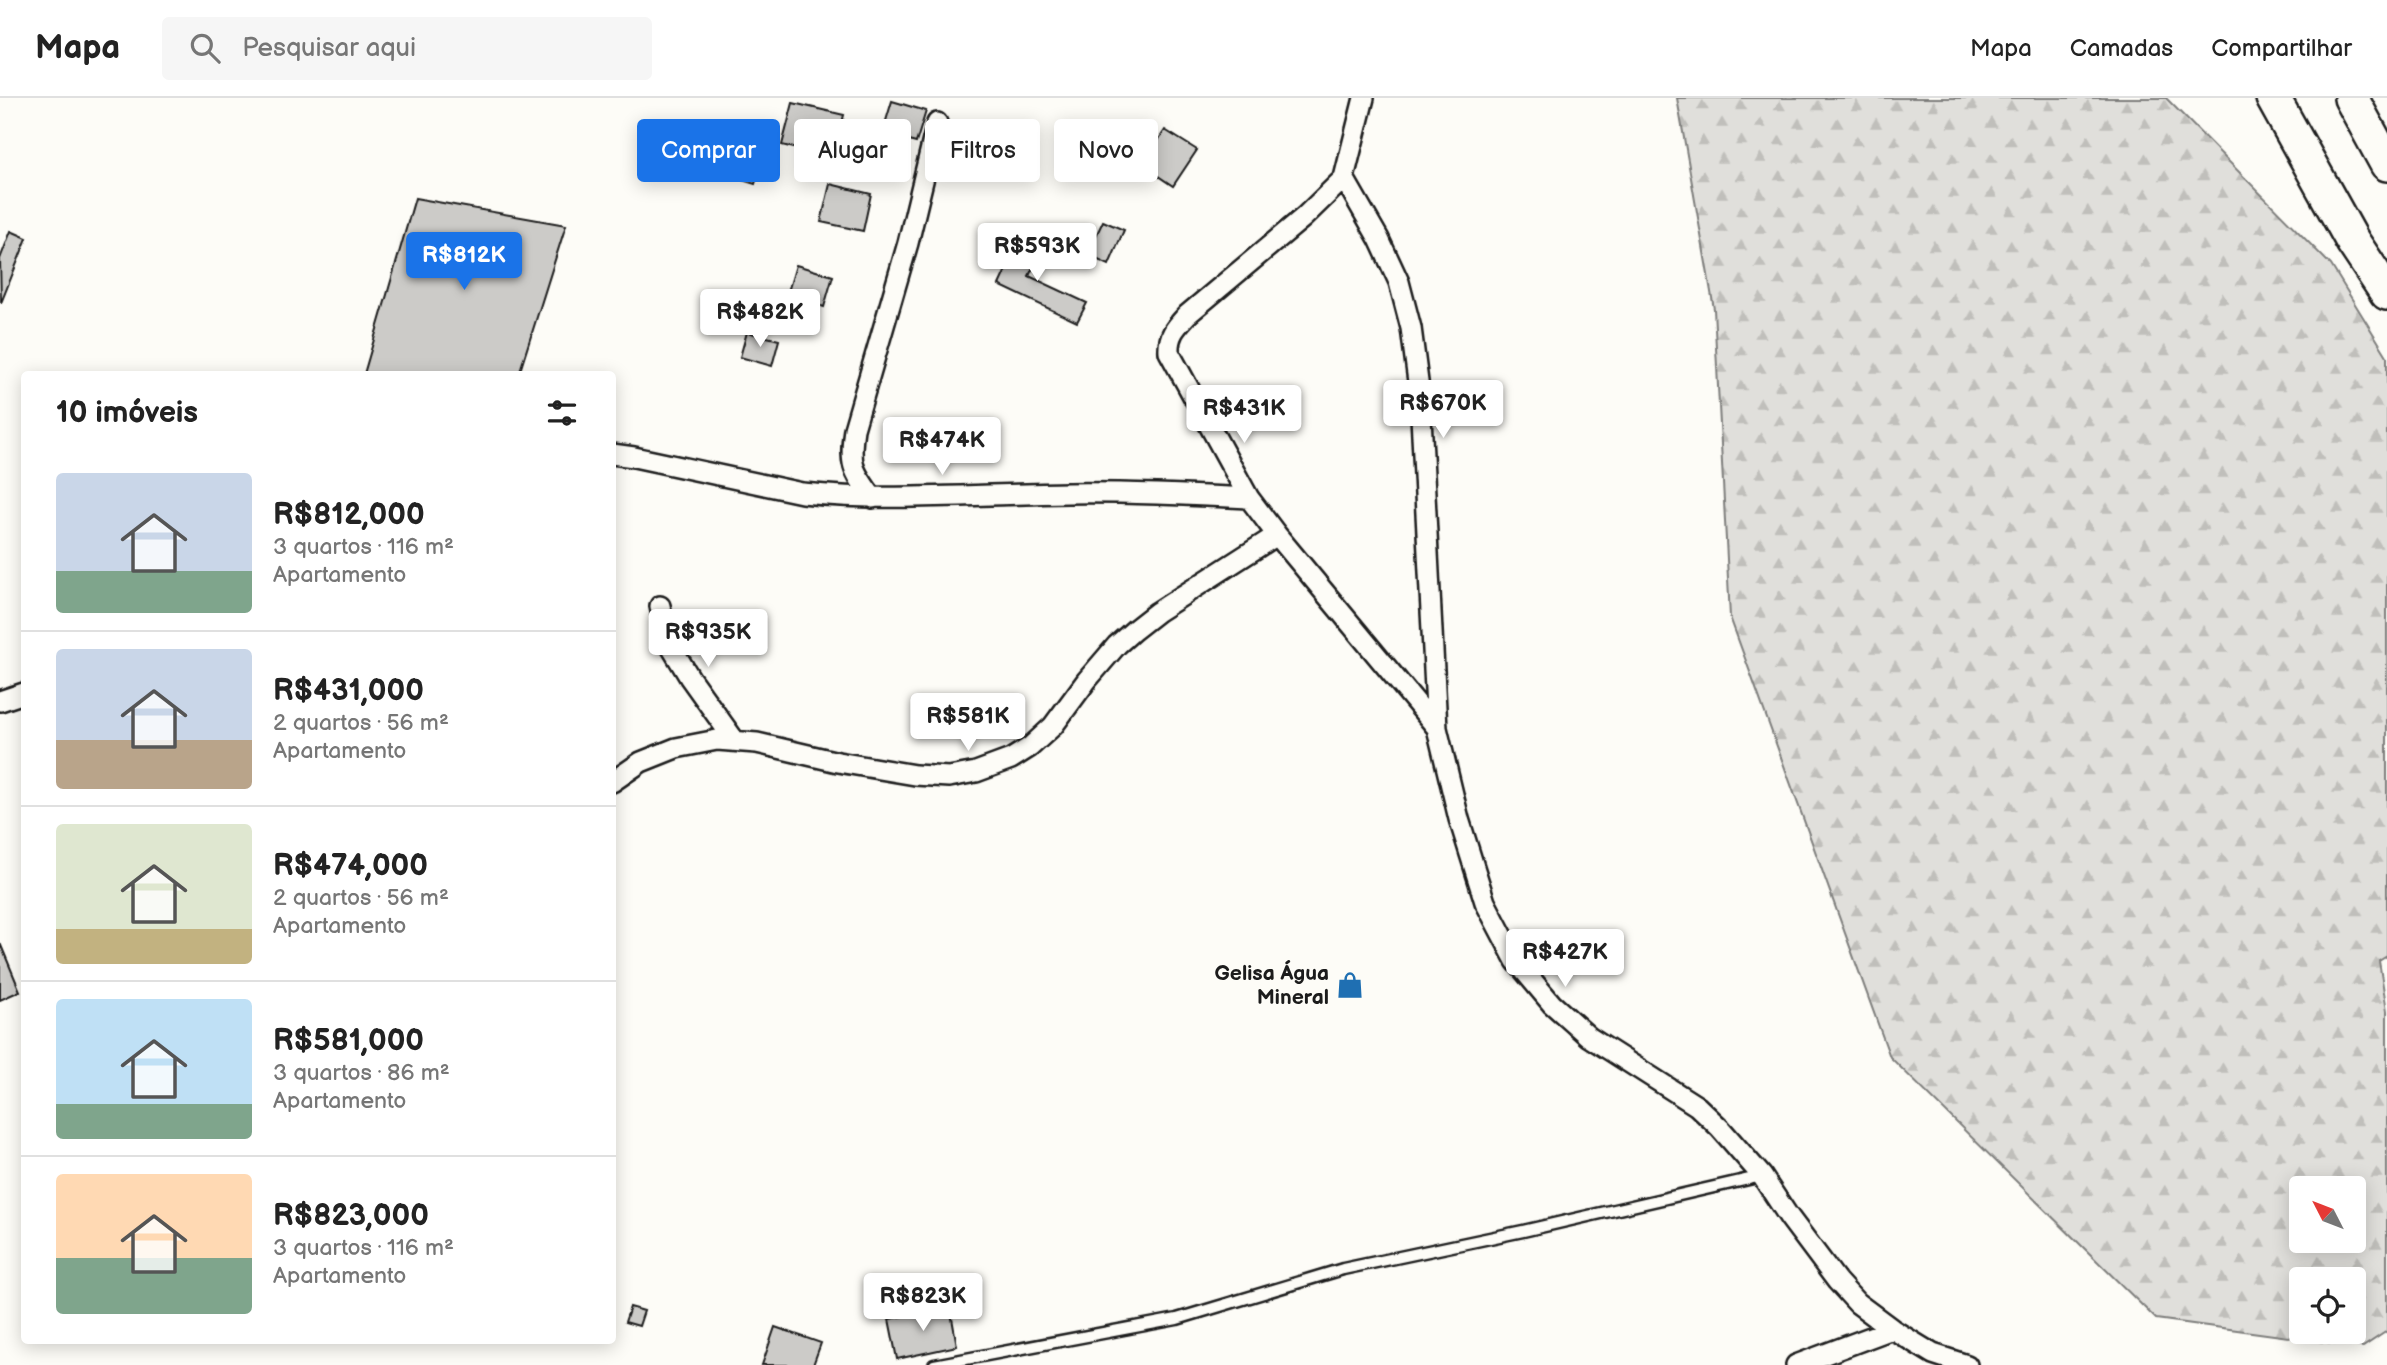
<!DOCTYPE html>
<html lang="pt">
<meta charset="utf-8">
<style>
:root{--surface:#fff;--page:#f6f6f6;--text:#222;--muted:#767676;--line:#e0e0e0;--accent:#1a73e8}
body{margin:0;font-family:"Balsamiq Sans",sans-serif;background:var(--page);color:var(--text);height:100vh;display:flex;flex-direction:column;font-size:26px;white-space:nowrap}
*{box-sizing:border-box;margin:0}
p{font-size:23px;color:var(--muted)}
.icon{flex:none;width:38px;height:38px;fill:none;stroke:currentColor;stroke-width:2;stroke-linecap:round;stroke-linejoin:round}
.map{position:relative;flex:1;overflow:hidden}
.sheet{position:absolute;left:21px;top:273px;width:595px;height:973px;display:flex;flex-direction:column;background:var(--surface);border-radius:7px;box-shadow:0 4px 18px #0003}
.sheet>*{flex:none}
.top-card{position:absolute;left:637px;top:21px;width:665px;height:63px;display:flex;gap:14px}
.needle{width:46px;rotate:312deg}
.buttons{position:absolute;left:2289px;top:1078px;display:grid;gap:14px}
.buttons a{display:grid;place-items:center;width:77px;height:77px;border-radius:7px;background:var(--surface);box-shadow:0 4px 18px #0003;font-size:35px}
.price{position:absolute;translate:-50% -60px;padding:0 16px;border-radius:7px;background:#fff;color:#222;font-size:23px;line-height:46px;filter:drop-shadow(0 2px 4px #0008)}
.price::after{content:'';position:absolute;left:50%;top:42px;width:21px;height:16px;margin-left:-10px;background:inherit;clip-path:polygon(0 0,100% 0,50% 100%)}
.price.selected{background:var(--accent);color:#fff}
ul{padding:0;list-style:none}
li{display:flex;align-items:center;gap:21px;height:175px;padding:0 35px}
li+li{border-top:2px solid var(--line)}
li span{display:grid;place-items:center;flex:none;width:196px;height:140px;border-radius:7px;color:#555}
li>.icon{margin-inline-start:auto}
span .icon{width:84px;height:84px;fill:#fffc;stroke-width:1}
li b{font-size:30px}
h2{display:flex;justify-content:space-between;align-items:center;height:84px;padding:0 35px;font-size:30px}
.pill{padding:0 24px;border-radius:7px;background:var(--surface);box-shadow:0 4px 18px #0003;font-size:24px;line-height:63px}
.pill.selected{background:var(--accent);color:#fff}
header{display:flex;align-items:center;gap:42px;box-sizing:border-box;height:98px;padding:0 35px;background:var(--surface);border-bottom:2px solid var(--line)}
header strong{font-size:33px}
nav{display:flex;gap:38px;margin-inline-start:auto;font-size:24px}
.search{width:490px;height:63px;background:var(--page);display:flex;align-items:center;gap:18px;box-sizing:border-box;padding:0 24px;border-radius:7px;color:var(--muted);font-size:26px}
.map>svg:first-child{display:block}
</style>
<header>
<strong>Mapa</strong>
<div class="search"><svg class="icon" aria-label="search" viewBox="0 0 24 24"><circle cx="10" cy="10" r="6"/><path d="M15 15l6 6"/></svg>Pesquisar aqui</div>
<nav><a>Mapa</a><a>Camadas</a><a>Compartilhar</a></nav>
</header>
<div class="map">
<svg width="2387" height="1267" viewBox="0 0 2387 1267">
<defs>
<pattern id="forest-firs" width="22" height="20" patternUnits="userSpaceOnUse" patternTransform="scale(1.75)"><rect width="22" height="20" fill="#e0dfdb"/><path d="M5 1l3.5 6h-7zM16 11l3.5 6h-7z" fill="#c0bfbb"/></pattern>
</defs>
<rect width="100%" height="100%" fill="#fdfcf7"/>
<filter id="ink" filterUnits="userSpaceOnUse"><feTurbulence type="fractalNoise" baseFrequency=".0143" numOctaves="2"/><feDisplacementMap in="SourceGraphic" scale="14" xChannelSelector="R" yChannelSelector="G"/><feConvolveMatrix kernelMatrix="1 2 1 2 8 2 1 2 1" color-interpolation-filters="sRGB"/></filter>
<g filter="url(#ink)">
<path fill="url(#forest-firs)" stroke="#7e7e7c" stroke-width="2" fill-rule="evenodd" d="M1677,0H2166L2331,167L2387,258V858L2379,863L2387,913V1233L2363,1249L2156,1221L1890,959L1730,519L1714,211ZM2301,1090H2354V1143H2301ZM2301,1181H2354V1234H2301Z"/>
<path fill="#cccbc8" stroke="#1c1c1c" stroke-width="2" d="M892,3L926,13L916,45L882,36Z
M793,5L844,17L833,60L782,47Z
M1165,32L1197,52L1173,88L1142,67Z
M740,56L762,63L755,86L733,79Z
M830,86L871,96L863,133L821,124Z
M415,100L566,127L519,276H364Z
M1103,123L1124,132L1109,167L1087,157Z
M11,133L27,140L1,205L0,161Z
M1018,139L1042,150L1029,178L1087,205L1077,224L999,187L1012,159L1010,158Z
M796,167L833,178L824,209L787,197Z
M747,234L779,242L772,268L740,259Z
M0,845L20,893L0,902Z
M630,1209L644,1213L639,1228L625,1224Z
M950,1209L957,1248L897,1261L889,1221Z
M775,1229L821,1245L813,1267H762Z"/>
<g fill="none" stroke-linecap="round" stroke-linejoin="round">
<defs>
<path id="service" d="M934,1267L1177,1221L1343,1171L1523,1133L1762,1078"/>
<path id="minor" d="M1364,0L1344,80L1304,119L1187,217C1176,229 1168,237 1169,254L1249,400L1277,437L1437,630L1459,721L1485,804L1516,863L1552,906L1589,939L1697,1008L1720,1030L1762,1078L1789,1119L1837,1183L1857,1205L1892,1231L1933,1256L1967,1267
M1344,80L1379,141L1399,184L1411,230L1420,299L1437,630
M612,356L634,359L802,395C891,404 979,396 1068,395C1129,394 1189,397 1249,400
M873,400C852,372 849,366 854,331L908,145L937,25
M660,508L667,542L690,580L735,643
M0,603L24,595
M612,684L641,664L676,650L717,642L757,645L838,664L915,677L949,679L976,674L1011,661L1030,649L1053,628L1087,582L1117,547L1134,532L1157,514L1277,437
M1796,1267L1892,1231"/>
<path id="trunk" d="M2273,0L2353,144L2387,195
M2351,0L2387,66"/>
</defs>
<use href="#service" stroke="#1c1c1c" stroke-width="15"/>
<use href="#minor" stroke="#1c1c1c" stroke-width="24"/>
<use href="#trunk" stroke="#1c1c1c" stroke-width="38"/>
<use href="#service" stroke="#fdfcf7" stroke-width="10"/>
<use href="#minor" stroke="#fdfcf7" stroke-width="19"/>
<use href="#trunk" stroke="#fdfcf7" stroke-width="33"/>
</g>
</g>
<defs>
<symbol id="shop-bare" viewBox="-9 -9 18 18"><path d="M-5-2.5h2.3a2.7 3.5 0 0 1 5.4 0H5L5.5 6h-11ZM-1.5-2.5h3a1.5 2.3 0 0 0-3 0Z" fill="#1f6fb2" stroke="#fdfcf7" stroke-width="2.5" paint-order="stroke"/></symbol>
</defs>
<g fill-rule="evenodd">
<use href="#shop-bare" x="1331" y="868" width="38" height="38"/>
</g>
<g text-anchor="middle" dominant-baseline="central" stroke-width="7" stroke-linejoin="round" paint-order="stroke">
<g font-size="21" font-weight="bold" fill="#1c1c1c" stroke="#fdfcf7" text-anchor="end">
<text x="1329" y="875">Gelisa Água<tspan x="1329" dy="24">Mineral</tspan></text>
</g>
</g>
</svg>
<div class="buttons">
<a><svg class="needle" viewBox="-14 -14 28 28"><path d="M0-13l5 13h-10z" fill="#e53935"/><path d="M0 13l5-13h-10z" fill="#767676"/></svg></a>
<a><svg class="icon" aria-label="locate" viewBox="0 0 24 24"><circle cx="12" cy="12" r="6"/><path d="M12 2v4M12 18v4M2 12h4M18 12h4"/></svg></a>
</div>
<b class="price" style="left:1037px;top:185px">R$593K</b>
<b class="price selected" style="left:464px;top:194px">R$812K</b>
<b class="price" style="left:760px;top:251px">R$482K</b>
<b class="price" style="left:1443px;top:342px">R$670K</b>
<b class="price" style="left:1244px;top:347px">R$431K</b>
<b class="price" style="left:942px;top:379px">R$474K</b>
<b class="price" style="left:708px;top:571px">R$935K</b>
<b class="price" style="left:968px;top:655px">R$581K</b>
<b class="price" style="left:1565px;top:891px">R$427K</b>
<b class="price" style="left:923px;top:1235px">R$823K</b>
<div class="top-card">
<a class="pill selected">Comprar</a>
<a class="pill">Alugar</a>
<a class="pill">Filtros</a>
<a class="pill">Novo</a>
</div>
<section class="sheet">
<h2>10 imóveis<svg class="icon" aria-label="filters" viewBox="0 0 24 24"><path d="M4 7h16M4 17h16"/><circle cx="9" cy="7" r="2"/><circle cx="15" cy="17" r="2"/></svg></h2>
<ul>
<li><span style="background:linear-gradient(#c9d6e8 70%,#7fa58c 0)"><svg class="icon" aria-label="home" viewBox="0 0 24 24"><path d="M3 11l9-7 9 7M6 9v11h12V9"/></svg></span><div><b>R$812,000</b><p>3 quartos · 116 m²</p><p>Apartamento</p></div></li>
<li><span style="background:linear-gradient(#c9d6e8 65%,#b9a48a 0)"><svg class="icon" aria-label="home" viewBox="0 0 24 24"><path d="M3 11l9-7 9 7M6 9v11h12V9"/></svg></span><div><b>R$431,000</b><p>2 quartos · 56 m²</p><p>Apartamento</p></div></li>
<li><span style="background:linear-gradient(#dfe7d0 75%,#c2b280 0)"><svg class="icon" aria-label="home" viewBox="0 0 24 24"><path d="M3 11l9-7 9 7M6 9v11h12V9"/></svg></span><div><b>R$474,000</b><p>2 quartos · 56 m²</p><p>Apartamento</p></div></li>
<li><span style="background:linear-gradient(#bfe0f5 75%,#7fa58c 0)"><svg class="icon" aria-label="home" viewBox="0 0 24 24"><path d="M3 11l9-7 9 7M6 9v11h12V9"/></svg></span><div><b>R$581,000</b><p>3 quartos · 86 m²</p><p>Apartamento</p></div></li>
<li><span style="background:linear-gradient(#ffd9b3 60%,#7fa58c 0)"><svg class="icon" aria-label="home" viewBox="0 0 24 24"><path d="M3 11l9-7 9 7M6 9v11h12V9"/></svg></span><div><b>R$823,000</b><p>3 quartos · 116 m²</p><p>Apartamento</p></div></li>
</ul>
</section>
</div>
